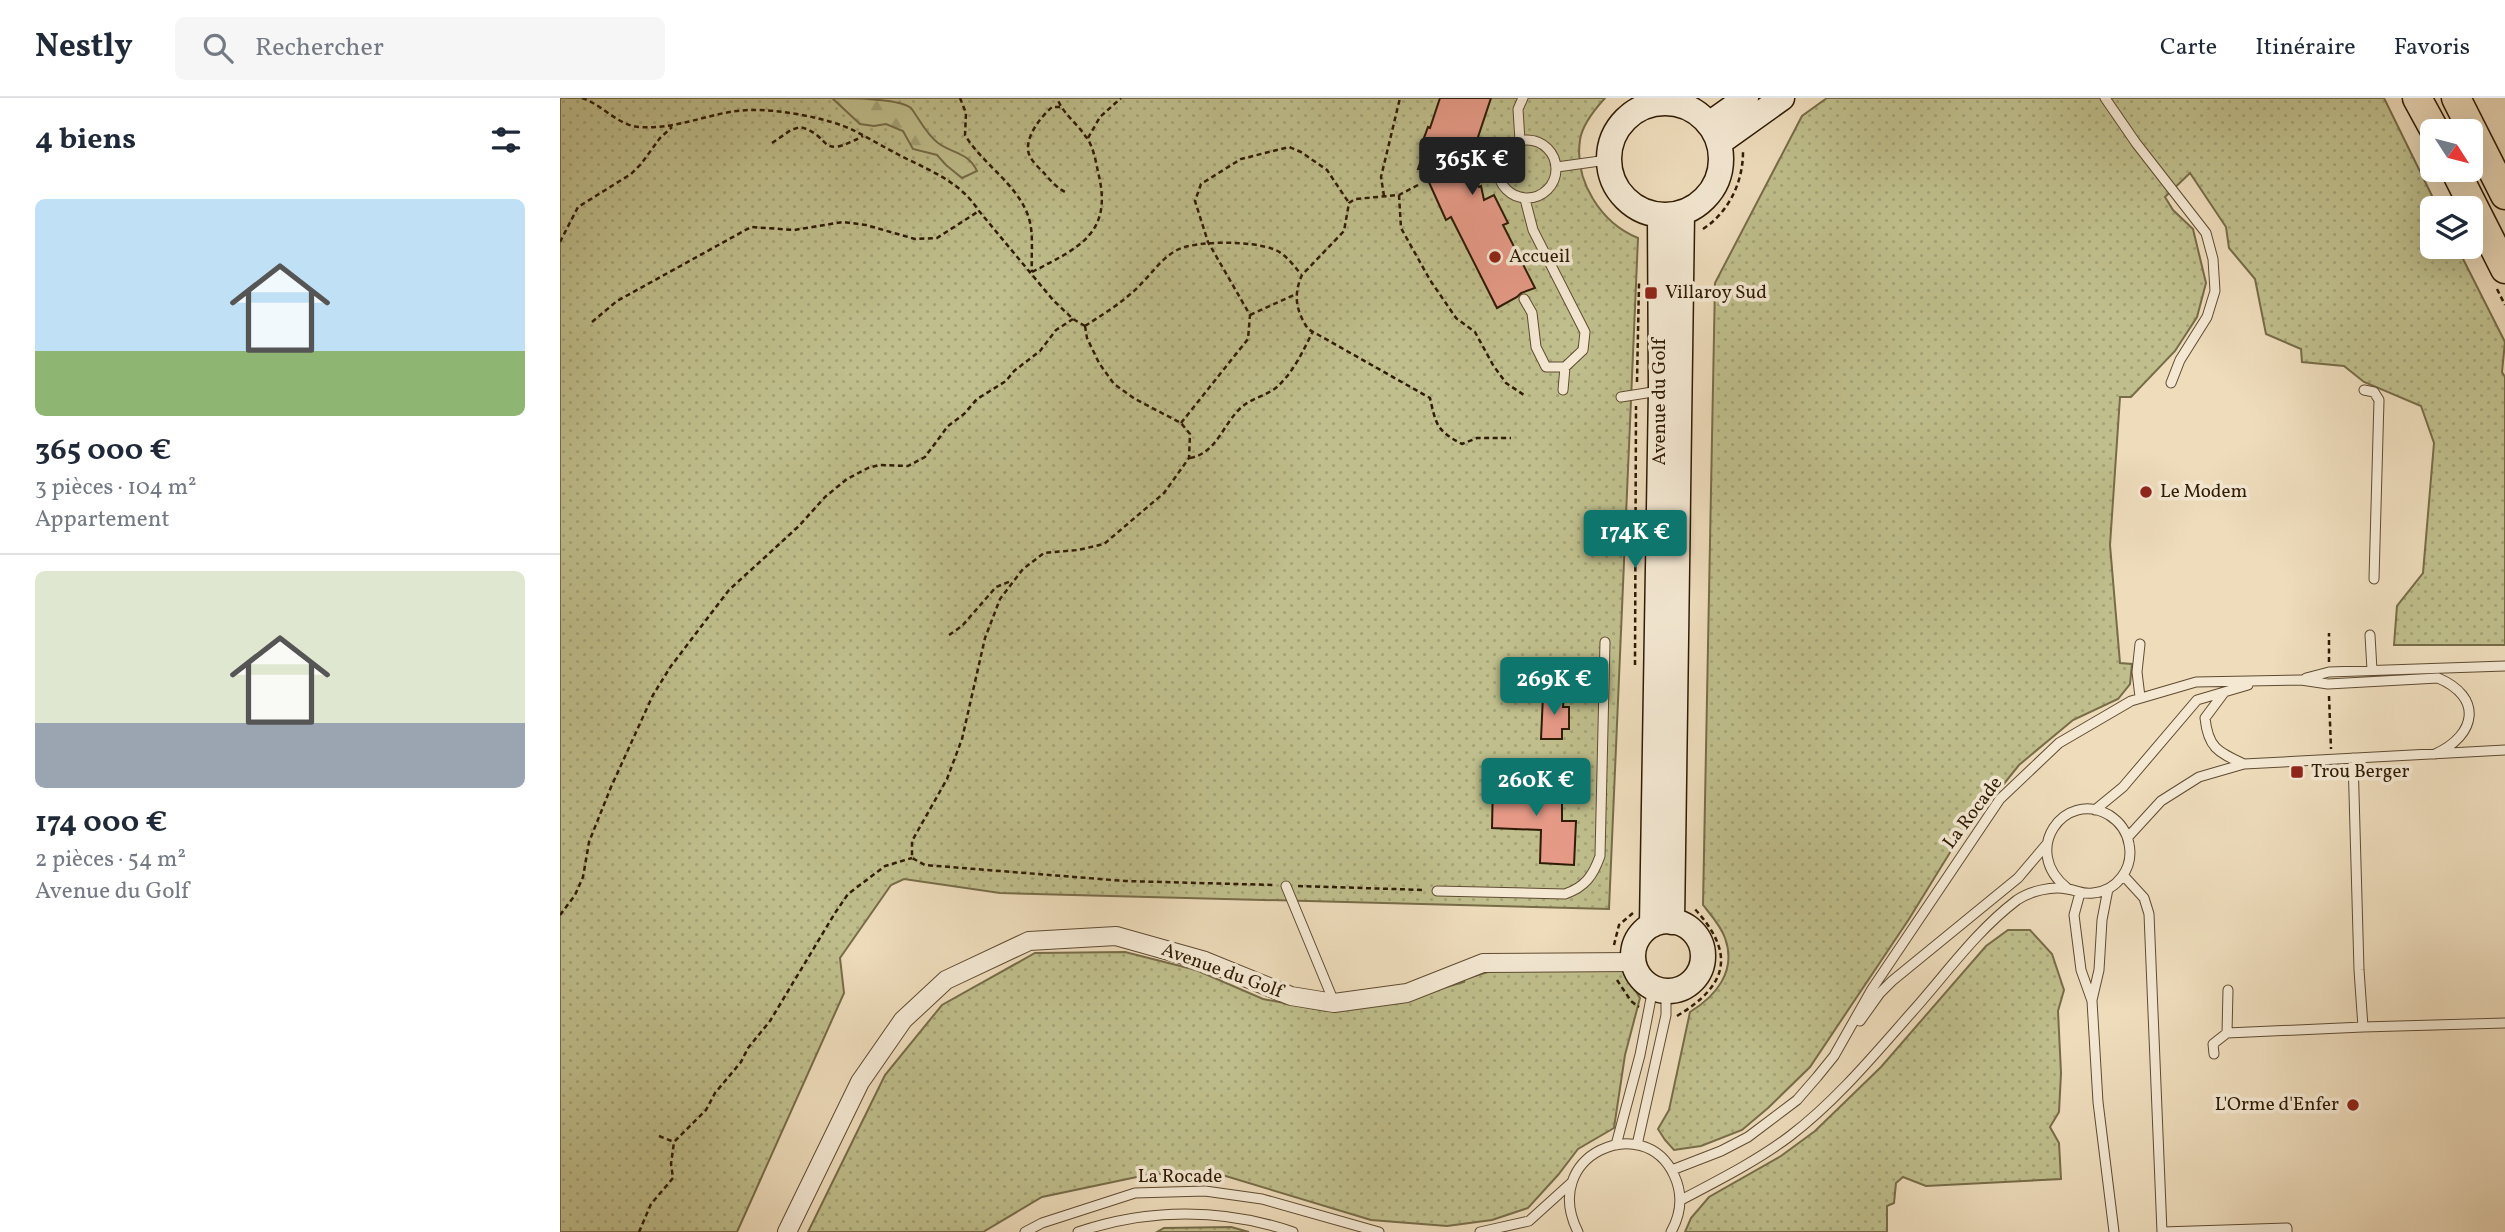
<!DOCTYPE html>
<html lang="fr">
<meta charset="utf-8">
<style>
:root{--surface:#fff;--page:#f6f6f7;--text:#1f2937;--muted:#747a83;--line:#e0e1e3;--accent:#0f766e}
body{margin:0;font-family:Vollkorn,serif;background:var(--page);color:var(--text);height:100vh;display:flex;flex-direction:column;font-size:26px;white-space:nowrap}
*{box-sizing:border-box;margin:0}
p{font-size:23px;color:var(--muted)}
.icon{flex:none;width:38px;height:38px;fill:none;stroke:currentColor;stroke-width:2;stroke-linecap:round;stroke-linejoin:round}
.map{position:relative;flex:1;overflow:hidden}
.details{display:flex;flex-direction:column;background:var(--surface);width:560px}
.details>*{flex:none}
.needle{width:46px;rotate:126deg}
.fabs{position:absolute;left:1860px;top:21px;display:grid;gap:14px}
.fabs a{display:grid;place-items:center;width:63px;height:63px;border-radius:10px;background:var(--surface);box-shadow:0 7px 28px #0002;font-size:35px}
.price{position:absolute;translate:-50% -60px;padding:0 16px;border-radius:7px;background:var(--accent);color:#fff;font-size:23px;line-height:46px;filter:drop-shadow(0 2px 4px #0008)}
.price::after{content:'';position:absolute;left:50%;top:42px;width:21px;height:16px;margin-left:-10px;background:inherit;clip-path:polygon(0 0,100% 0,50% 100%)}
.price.on{background:#222;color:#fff}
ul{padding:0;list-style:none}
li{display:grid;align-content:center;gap:14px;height:371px;padding:0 35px}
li+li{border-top:2px solid var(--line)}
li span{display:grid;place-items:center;height:217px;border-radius:10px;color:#555}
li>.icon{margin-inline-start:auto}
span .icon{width:126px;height:126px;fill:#fffc;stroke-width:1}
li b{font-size:30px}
h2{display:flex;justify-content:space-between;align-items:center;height:84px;padding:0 35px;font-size:30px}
header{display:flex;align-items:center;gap:42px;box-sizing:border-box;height:98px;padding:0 35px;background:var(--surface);border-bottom:2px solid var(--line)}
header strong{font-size:33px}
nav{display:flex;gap:38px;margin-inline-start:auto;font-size:24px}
.search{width:490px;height:63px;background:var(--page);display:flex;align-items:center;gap:18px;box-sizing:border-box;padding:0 24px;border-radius:10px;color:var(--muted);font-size:26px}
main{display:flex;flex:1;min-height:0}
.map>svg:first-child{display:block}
</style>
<header>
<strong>Nestly</strong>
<div class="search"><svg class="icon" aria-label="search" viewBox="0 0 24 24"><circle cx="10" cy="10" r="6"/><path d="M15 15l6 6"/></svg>Rechercher</div>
<nav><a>Carte</a><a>Itinéraire</a><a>Favoris</a></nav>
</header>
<main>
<section class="details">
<h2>4 biens<svg class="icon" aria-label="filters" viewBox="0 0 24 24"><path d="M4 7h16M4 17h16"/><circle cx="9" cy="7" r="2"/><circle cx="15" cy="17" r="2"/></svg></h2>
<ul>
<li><span style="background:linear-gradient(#bfe0f5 70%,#8fb573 0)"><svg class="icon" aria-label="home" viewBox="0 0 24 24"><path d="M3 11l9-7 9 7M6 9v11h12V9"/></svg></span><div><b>365 000 €</b><p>3 pièces · 104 m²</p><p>Appartement</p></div></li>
<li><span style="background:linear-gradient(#dfe7d0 70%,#9aa5b1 0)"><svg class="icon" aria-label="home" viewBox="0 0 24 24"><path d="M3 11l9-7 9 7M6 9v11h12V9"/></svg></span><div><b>174 000 €</b><p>2 pièces · 54 m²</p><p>Avenue du Golf</p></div></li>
</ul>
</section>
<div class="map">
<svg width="1945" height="1134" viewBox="0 0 1945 1134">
<defs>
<pattern id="grass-dots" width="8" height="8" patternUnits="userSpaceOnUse" patternTransform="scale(1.75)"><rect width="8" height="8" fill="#bfbe8c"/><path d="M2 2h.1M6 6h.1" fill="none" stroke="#a4a377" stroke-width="1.8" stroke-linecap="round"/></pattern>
<pattern id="forest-firs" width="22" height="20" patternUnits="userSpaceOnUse" patternTransform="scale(1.75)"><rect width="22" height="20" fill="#bfbe8c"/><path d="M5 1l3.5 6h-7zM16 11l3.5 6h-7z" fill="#a4a377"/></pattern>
</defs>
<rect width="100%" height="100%" fill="#eedcbb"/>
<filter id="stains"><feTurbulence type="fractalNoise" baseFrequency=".00286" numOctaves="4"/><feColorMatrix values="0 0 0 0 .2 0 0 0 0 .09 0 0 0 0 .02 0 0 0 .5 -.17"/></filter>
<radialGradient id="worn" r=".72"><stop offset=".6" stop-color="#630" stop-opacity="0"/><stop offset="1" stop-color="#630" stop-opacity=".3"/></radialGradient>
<path fill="url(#grass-dots)" stroke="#776c48" stroke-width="2" d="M0,0H1045C1035,11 1022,27 1020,42C1014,83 1041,125 1078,140L1049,811L440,795L344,781L331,787L280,860L284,895L177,1134H0Z
M1267,0H1824L1878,110H1872V149H1897L1945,244L1942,274L1945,279V547H1834L1837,508L1863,475L1874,345L1861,308L1804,284L1784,268L1742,264L1741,251L1706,236L1695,181L1669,150L1666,129L1630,75L1605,99L1613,112L1633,131L1646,185L1637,219L1615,253L1571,299H1560L1550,447L1560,565L1572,566L1570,586L1558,601L1513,622L1459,667L1394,748L1349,821L1250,969L1208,1010L1182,1032L1141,1048L1114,1052L1105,1042L1098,1031L1109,1012L1130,914C1156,898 1177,873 1165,840C1161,828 1151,817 1143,807L1155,185L1242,18Z
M1448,832H1470L1492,856L1504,892L1498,913L1501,975L1499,1014L1490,1029L1499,1045L1501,1081L1366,1088L1343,1079L1336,1085L1334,1105L1327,1108V1134H1125L1131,1120L1149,1099L1221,1058L1255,1033L1321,969L1426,848Z
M565,854L636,872L703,901L766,913L831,905L904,884L905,881L944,869L1061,870L1080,900L1065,957L1054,1030L1018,1051L998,1077L968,1110L932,1122L887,1128L811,1122L659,1076H591L482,1099L423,1134H248L325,977L382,907L475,855Z
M671,1129L689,1134H597L604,1130Z"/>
<path fill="url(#forest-firs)" stroke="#776c48" stroke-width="2" d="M272,0C292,0 338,0 351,10C360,22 366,36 378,45C393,56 408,54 417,73L402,80L386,67L377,57L353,51L343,33L326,26L314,28L300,26Z"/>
<path fill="#e59986" stroke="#2f1b03" stroke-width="2" d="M880,0H931L916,45L914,44L906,67L919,89L921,88L924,102L934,97L948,125L943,127L975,190L961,195L957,199L937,210L891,119L886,122L863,71H858L868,42L864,40L868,29L870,30Z
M983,597L1004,598L1003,609H1009V631H1002V641H981Z
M933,684L1002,687V723H1016L1014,767L980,765L981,732L932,730Z"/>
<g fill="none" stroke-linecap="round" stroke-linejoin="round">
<defs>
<path id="lane" d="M1545,0L1576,45L1646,135L1653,161L1655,193L1647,219L1620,262L1611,285
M938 71a29 29 0 1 1 58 0a29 29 0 1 1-58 0Z
M960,43L958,11L963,0
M997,69L1047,62
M964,201L972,215L976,249L986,269H1005L1023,252L1025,234L973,132L965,101
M1003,292L1005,269
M1804,292L1814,294L1819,302L1814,481
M1061,299L1099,293
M1810,537L1812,572
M1580,546L1577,574L1580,599
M1746,580L1769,574L1945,568
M1663,596L1645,620C1648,649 1657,654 1684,666
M1535,712L1563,689L1637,602L1688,587
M1568,739L1601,703L1639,679L1684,666L1945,652
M1563,777L1584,800L1589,816L1602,1134
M726,788L774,904
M877,793L1005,796C1025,789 1033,778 1040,758L1045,544
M1520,795L1514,817L1521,872L1532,903L1538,1004L1554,1134
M1668,892L1667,935L1803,929L1799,872L1793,660
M1532,902L1539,872L1542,822L1548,791
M1300,923L1320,895L1332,883L1458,780L1486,747
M1803,929L1945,925
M1654,956L1653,946L1667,935
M1056,1047L1080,957L1093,890
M1077,1047L1106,917V894
M1112,1072L1161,1053L1188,1039L1237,1002L1257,979L1274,958L1312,891L1440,701L1499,645L1571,603L1636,584L1741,582L1768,586L1878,580C1923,599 1917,637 1875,656
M1121,1102C1157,1083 1197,1063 1230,1038C1276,1003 1314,957 1352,914C1386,876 1416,833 1457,802C1470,793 1492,788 1507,791C1517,792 1523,797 1533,795C1557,793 1574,770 1569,746C1567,734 1560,724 1549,717C1504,691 1460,753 1507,790
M465,1134L482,1125L575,1095L645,1093L702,1101L819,1134
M518,1134C589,1110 663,1110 733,1134
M920,1134L969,1123L1011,1085
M1018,1134C979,1057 1084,1012 1114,1077C1123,1096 1121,1116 1111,1134
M1602,1134L1727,1130V1134"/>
<path id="street" d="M227,1134L300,984L343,922L386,882L469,843L556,838L645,863L731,898L774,905L847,895L923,865L1073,864"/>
<path id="secondary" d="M1049 61a56 56 0 1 1 112 0a56 56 0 1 1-112 0Z
M1149,26L1186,0
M1159,45L1222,0
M1073 858a35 35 0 1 1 70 0a35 35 0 1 1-70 0Z
M1112,824L1122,115
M1092,827L1101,292L1100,117"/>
<path id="primary" d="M1857,0L1875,33
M1896,0L1945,97
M1895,72L1945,171"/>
</defs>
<use href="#lane" stroke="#5f4b31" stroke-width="11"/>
<use href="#street" stroke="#5f4b31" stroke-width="20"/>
<use href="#secondary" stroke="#2f1b03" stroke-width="27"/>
<use href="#primary" stroke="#2f1b03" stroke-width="31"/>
<path stroke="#2f1b03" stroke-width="2.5" stroke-dasharray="5 3.5" stroke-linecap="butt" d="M22,0C43,7 57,27 79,29C120,32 151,13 190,12C219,11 269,20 295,33C312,42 329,52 347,61C375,75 401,85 419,113L493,202L513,221L525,228
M400,0L406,15L405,37C424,69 466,91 471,130C473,144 471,160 472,174
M500,9H492C481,19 467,36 468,52C469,61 478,69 484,75C490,82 496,89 505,94
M528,40L540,19L561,0
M212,45L231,32L240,29C274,38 256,63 303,38
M1867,53L1872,64
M858,87L839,97L795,101L789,105L784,133L742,177C733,197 736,213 748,231L870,300C876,327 877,333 902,346L917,340H951
M839,97L841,130L870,182L896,220L915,234L933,267L946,285L964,297
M824,98L821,79L840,0
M1143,131C1169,114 1183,84 1183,54
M0,144L18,109L71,76L81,66L100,40L112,29
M472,174C518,150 554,136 538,74C536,64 533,47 526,39C517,25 503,16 497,0
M1937,191L1945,207
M690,217L736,196
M32,224L57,203L191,129L234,132L283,124L306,127L355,141L377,140L419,113
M525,228L527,240L539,265L554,286L575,301L621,325L630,336L629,360L604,395L544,446L518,452L484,455L463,471L440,501L425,540L402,641L387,681L352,743V760L365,767L565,783L714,787
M525,228C545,215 565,203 581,186C593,174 602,160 617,152C637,142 692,143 713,151C725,155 733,167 741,176
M1077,284L1079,185
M621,325L688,241L690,217L648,144L635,103L641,86L681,61L729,49L741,54L767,72L789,105
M630,360C658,355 663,324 683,308C694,299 712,296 721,285C735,271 744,251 753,233
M389,537L402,528L436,489L451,483
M1769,564V535
M1075,567L1076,308
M1769,598L1771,651
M738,788L865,792
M0,817L15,797L23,779L29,744L51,689L93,597L111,568L169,492L239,428L265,399L287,381L308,370L319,367L348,368L365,359L388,328L404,316L417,301L446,283L454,273L480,253L496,232L513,221
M1054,847L1059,827L1073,815
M1057,882L1071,903L1079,909
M1117,918C1170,886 1175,854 1133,809
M99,1038L114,1044
M79,1134L91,1106L113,1080L111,1066L114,1044L146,1012L155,995L181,964L188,950L210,923L275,815L288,796L325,768L352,760"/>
<use href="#lane" stroke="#f4e8d3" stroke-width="9"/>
<use href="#street" stroke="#f4e8d3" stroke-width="18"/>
<use href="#secondary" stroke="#f4e8d3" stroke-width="24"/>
<use href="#primary" stroke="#eedcbb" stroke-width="28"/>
</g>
<g fill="#8f2418" stroke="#f4e8d3" stroke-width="2.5">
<circle cx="935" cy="159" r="7"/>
<rect x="1084" y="188" width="14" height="14" rx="3.5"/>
<circle cx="1586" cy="394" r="7"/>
<rect x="1730" y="667" width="14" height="14" rx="3.5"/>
<circle cx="1793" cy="1007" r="7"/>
</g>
<g text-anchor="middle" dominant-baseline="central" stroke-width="7" stroke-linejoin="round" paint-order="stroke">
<g font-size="19" fill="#2f1b03" stroke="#f4e8d3" text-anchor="start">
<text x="949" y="159">Accueil</text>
<text x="1105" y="195">Villaroy Sud</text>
<text x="1600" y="394">Le Modem</text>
<text x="1751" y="674">Trou Berger</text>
<text x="1779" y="1007" text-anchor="end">L'Orme d'Enfer</text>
</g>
<g font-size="19" fill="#2f1b03" stroke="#f4e8d3">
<text transform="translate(1100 304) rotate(-90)">Avenue du Golf</text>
<text transform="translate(1413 715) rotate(-53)">La Rocade</text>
<text transform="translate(662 873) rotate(20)">Avenue du Golf</text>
<text x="620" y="1079">La Rocade</text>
</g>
</g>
<rect width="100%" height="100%" filter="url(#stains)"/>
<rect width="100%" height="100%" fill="url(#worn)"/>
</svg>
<div class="fabs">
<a><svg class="needle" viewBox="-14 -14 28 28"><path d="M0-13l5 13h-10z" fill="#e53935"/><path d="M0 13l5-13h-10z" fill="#747a83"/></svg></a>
<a><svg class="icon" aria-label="layers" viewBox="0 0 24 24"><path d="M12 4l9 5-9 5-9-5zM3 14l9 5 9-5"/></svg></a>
</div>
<b class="price on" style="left:912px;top:99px">365K €</b>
<b class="price" style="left:1075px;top:472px">174K €</b>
<b class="price" style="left:994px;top:619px">269K €</b>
<b class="price" style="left:976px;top:720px">260K €</b>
</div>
</main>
